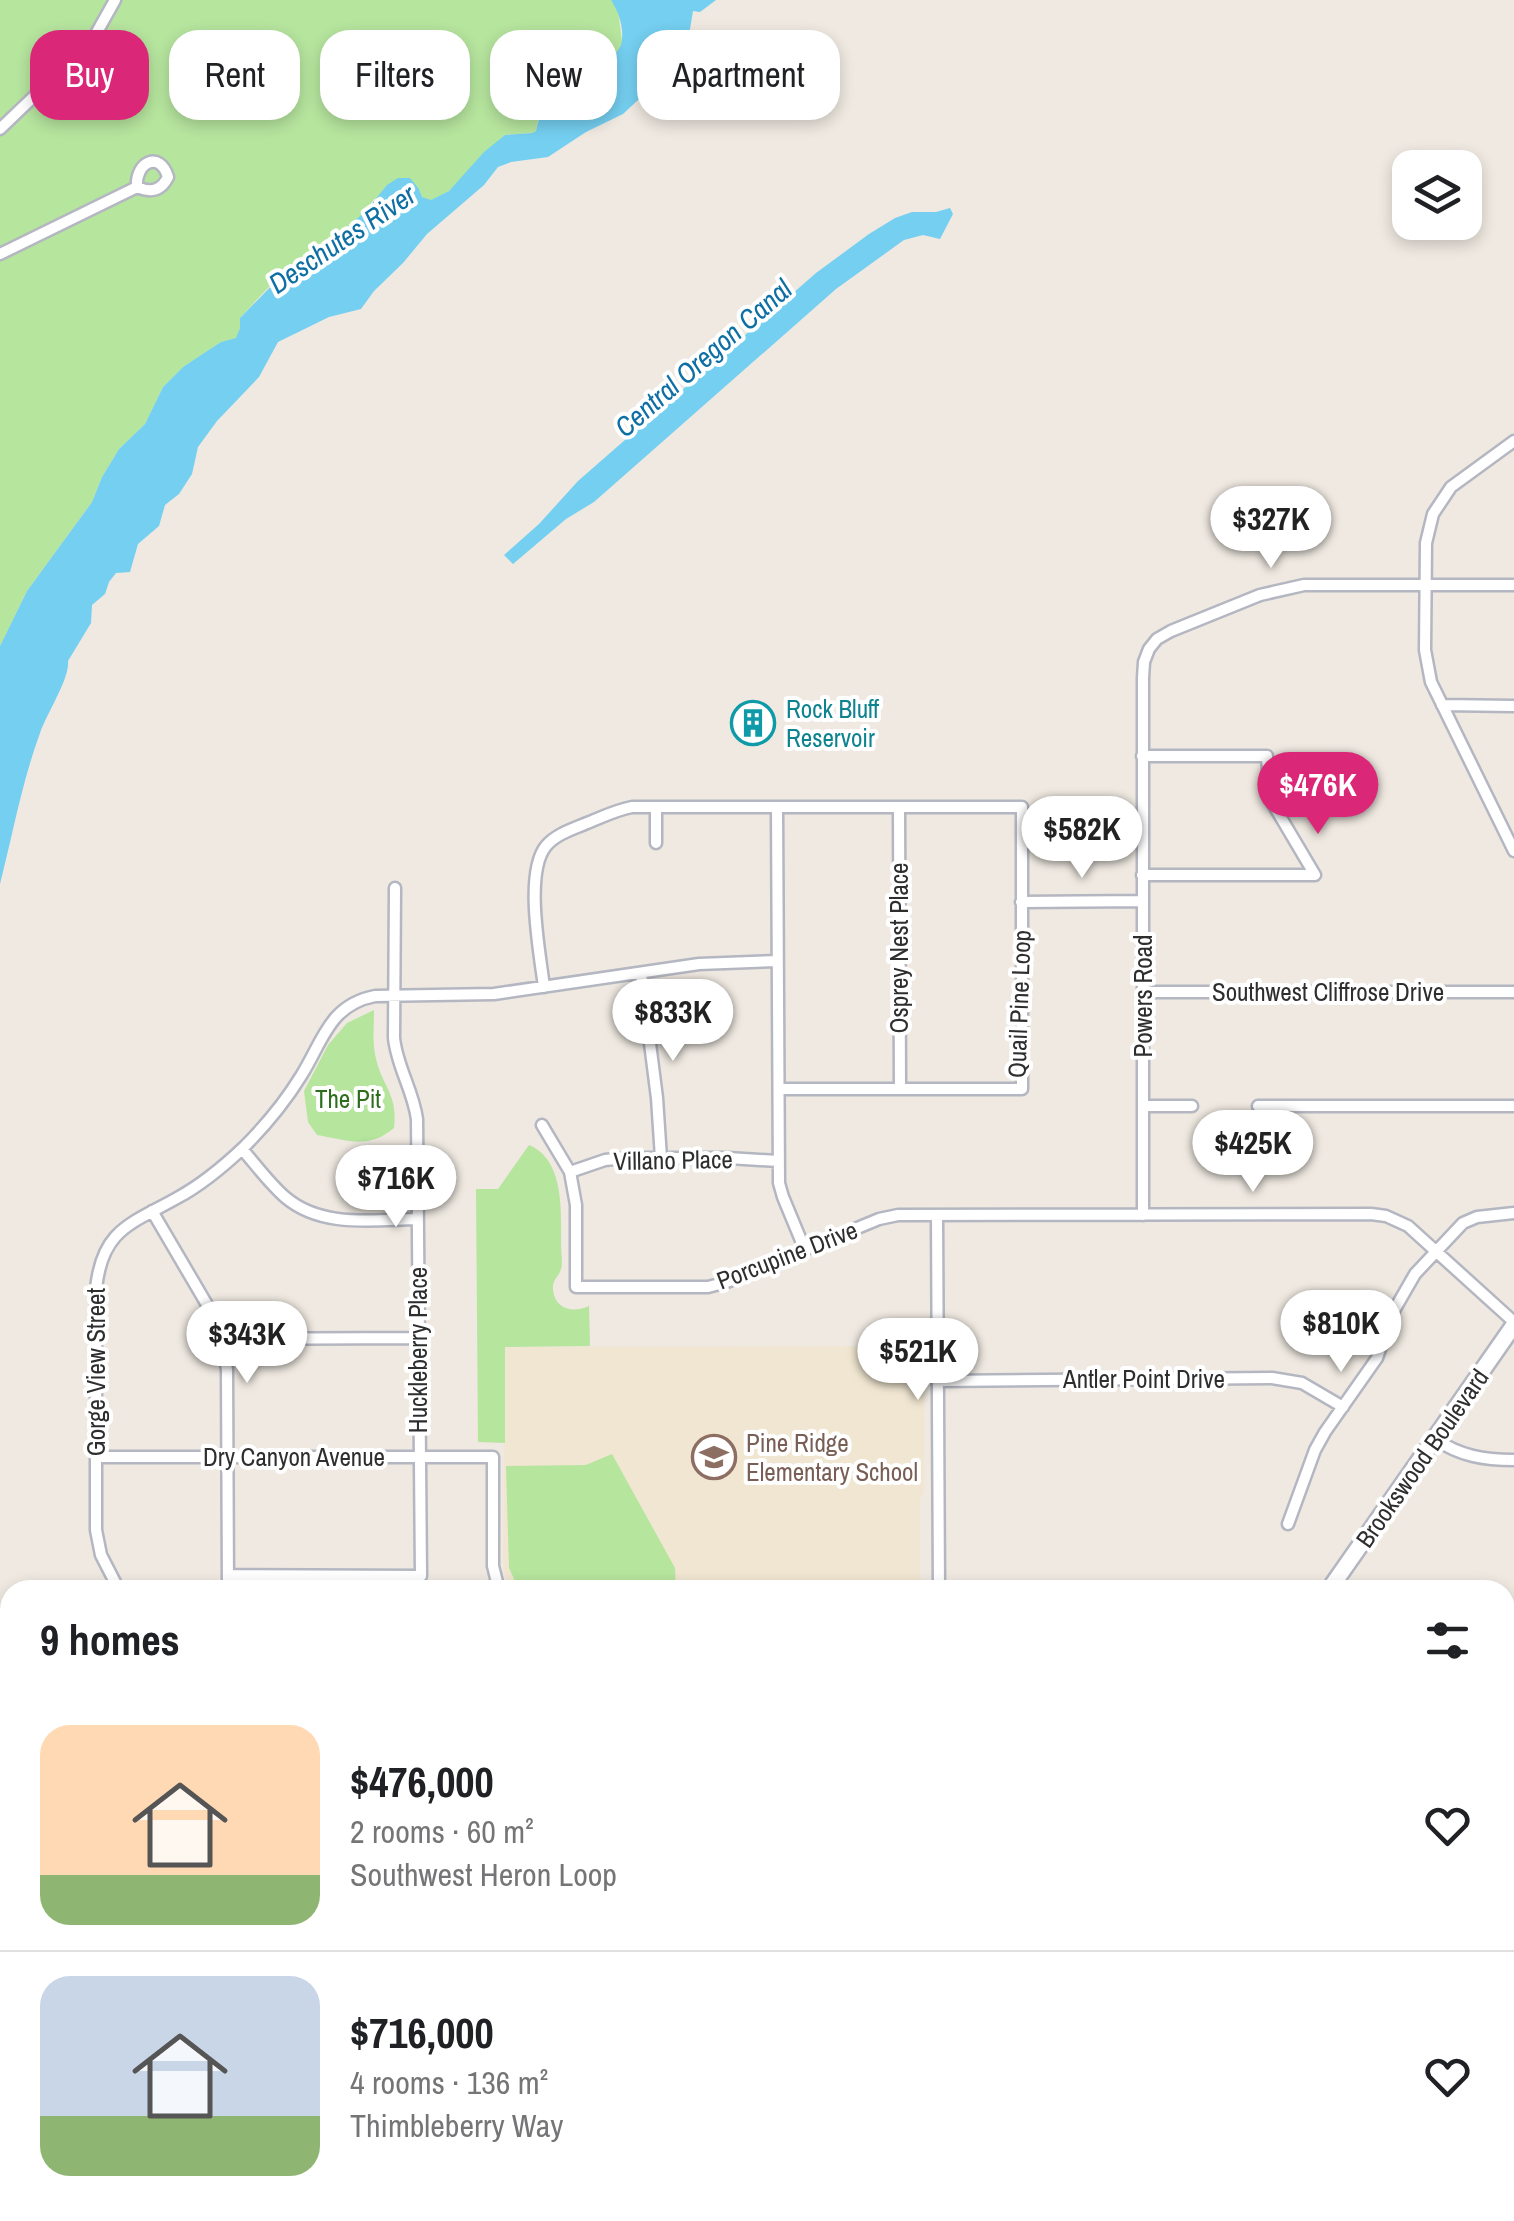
<!DOCTYPE html>
<meta charset="utf-8">
<style>
:root{--surface:#fff;--page:#f2f2f2;--text:#202124;--muted:#757577;--line:#e0e0e0;--accent:#db2777}
body{margin:0;font-family:"Archivo Narrow",sans-serif;background:var(--page);color:var(--text);height:100vh;display:flex;flex-direction:column;font-size:38px;white-space:nowrap}
*{box-sizing:border-box;margin:0}
p{font-size:32px;color:var(--muted)}
.icon{flex:none;width:55px;height:55px;fill:none;stroke:currentColor;stroke-width:2;stroke-linecap:round;stroke-linejoin:round}
.map{position:relative;flex:1;overflow:hidden}
.panel{position:absolute;left:0px;top:1580px;width:1515px;height:642px;display:flex;flex-direction:column;background:var(--surface);border-radius:30px 30px 0 0;box-shadow:0 5px 15px #0003}
.panel>*{flex:none}
.guide{position:absolute;left:30px;top:30px;width:1000px;height:90px;display:flex;gap:20px}
.tools{position:absolute;left:1392px;top:150px;display:grid;gap:20px}
.tools a{display:grid;place-items:center;width:90px;height:90px;border-radius:20px;background:var(--surface);box-shadow:0 5px 15px #0003;font-size:50px}
.price{position:absolute;translate:-50% -85px;padding:0 22px;border-radius:35px;background:#fff;color:#222;font-size:32px;line-height:65px;filter:drop-shadow(0 2px 5px #0008)}
.price::after{content:'';position:absolute;left:50%;top:60px;width:30px;height:22px;margin-left:-15px;background:inherit;clip-path:polygon(0 0,100% 0,50% 100%)}
.price.active{background:var(--accent);color:#fff}
ul{padding:0;list-style:none}
li{display:flex;align-items:center;gap:30px;height:250px;padding:0 40px}
li+li{border-top:2px solid var(--line)}
li span{display:grid;place-items:center;flex:none;width:280px;height:200px;border-radius:30px;color:#555}
li>.icon{margin-inline-start:auto}
span .icon{width:120px;height:120px;fill:#fffc;stroke-width:1}
li b{font-size:42px}
h2{display:flex;justify-content:space-between;align-items:center;height:120px;padding:0 40px;font-size:42px}
.chip{padding:0 35px;border-radius:30px;background:var(--surface);box-shadow:0 5px 15px #0003;font-size:35px;line-height:90px}
.chip.active{background:var(--accent);color:#fff}
.map>svg:first-child{display:block}
</style>
<div class="map">
<svg width="1514" height="2221" viewBox="0 0 1514 2221">
<rect width="100%" height="100%" fill="#efe9e1"/>
<path fill="#f0e6d1" d="M924,1346V1492L920,1499V1572L923,1590H511L504,1573L503,1560L505,1347Z"/>
<path fill="#b6e59e" d="M0,0H611L618,10L622,41L620,49L611,58L604,78L597,83L578,86L565,92L540,110L536,131L532,133L505,135L449,191L430,201L422,197L419,189L374,199C353,232 315,252 284,274C268,286 254,303 240,318V328L237,338L221,342L183,367L163,387L145,424L119,449L102,477L92,502L27,591L0,646Z
M374,1010C374,1026 372,1043 376,1059C383,1088 398,1094 394,1128C368,1150 347,1140 317,1135L308,1122L304,1091L328,1045L347,1023Z
M529,1145C565,1160 561,1212 561,1245C561,1251 563,1263 561,1269C559,1277 552,1279 553,1290C555,1310 574,1313 589,1306L590,1346L505,1347V1443L478,1442L476,1189H498Z
M612,1454L675,1568L676,1590H519L509,1568L506,1466L586,1465Z"/>
<path fill="#75cff0" d="M611,0H716L700,12L693,11L690,29L684,44L651,88L623,114L586,132L548,157L511,162L498,167L484,185L427,234L403,263L374,291L361,309L329,317L278,342L259,377L217,421L198,447L192,474L179,494L165,505L159,526L138,544L130,572L116,573L109,582L105,594L92,605L91,623L68,661C70,678 47,713 40,733C22,782 13,833 0,884V646L27,591L92,502L102,477L119,449L145,424L163,387L183,367L201,355L221,342L236,338L240,328V318L281,276L318,252L366,211L387,185L398,178H410L419,189L422,197L431,200L449,191L484,152L505,135L532,133L536,131C543,100 549,94 581,86C586,85 592,85 597,83C606,79 604,72 608,64C611,57 618,52 621,45C625,30 619,12 611,0Z
M950,208L953,214L940,239L923,235L904,240L836,289L594,502L566,519L513,564L504,555L539,524L578,481L816,273L869,234L895,218L912,212H936Z"/>
<g fill="none" stroke-linecap="round" stroke-linejoin="round">
<defs>
<path id="minor" d="M0,129L92,41L115,0
M0,254L137,187C151,193 161,191 168,177C160,150 135,162 137,187
M1514,441L1451,487L1433,514L1426,543L1425,650L1431,682L1514,851
M1442,705L1514,706
M1142,756H1267L1270,799L1315,875H1142
M899,807L900,1089
M777,808L779,1183L783,1197L805,1250
M656,843V808
M1021,902L1143,901
M641,973L657,1098L661,1158
M544,987C540,954 524,873 546,846C556,834 573,829 587,823C602,817 616,810 632,807H1022V1089H779
M1143,992H1514
M1143,1106H1192
M1258,1106H1514
M542,1125L570,1172L576,1205V1287H708L727,1282L879,1219L898,1215L1371,1214L1386,1216L1408,1226L1514,1322
M242,1149C256,1165 269,1183 285,1197C321,1228 372,1220 416,1219
M570,1172L605,1160L625,1158H728L778,1161
M152,1211L216,1320L222,1339L227,1370L228,1590
M1143,1215V678L1144,662L1149,649L1157,639L1171,631L1260,595L1304,585H1514
M937,1216L939,1590
M222,1339L418,1338
M938,1381L1272,1378L1302,1383L1343,1407
M1435,1439C1460,1456 1484,1460 1514,1460
M96,1457H493V1566L499,1590
M1288,1524L1315,1450L1325,1432L1377,1358L1392,1314L1415,1274L1463,1223L1477,1217L1514,1213
M228,1575L421,1576L417,1119C413,1090 397,1067 394,1038L395,888
M119,1590L101,1555L96,1530V1289C102,1229 131,1224 177,1198C201,1185 224,1166 244,1147C265,1126 285,1102 301,1076C323,1041 329,1005 375,996L494,994L699,964L777,961
M0,1658H10
M0,1772H10
M0,1885H10
M0,2047H10
M1505,2133L1514,2142
M0,2177H10
M335,2212L336,2221
M156,2221V2212
M740,2221L743,2212
M972,2221L973,2212"/>
<path id="tertiary" d="M1505,1891L1514,1894
M646,2212L651,2221"/>
<path id="secondary" d="M1329,1590L1514,1325
M1222,2212L1233,2221
M533,2221L545,2212
M556,2221L567,2212"/>
</defs>
<use href="#minor" stroke="#b4b7c1" stroke-width="15"/>
<use href="#tertiary" stroke="#b4b7c1" stroke-width="19"/>
<use href="#secondary" stroke="#b4b7c1" stroke-width="20"/>
<use href="#minor" stroke="#fff" stroke-width="10"/>
<use href="#tertiary" stroke="#fff" stroke-width="14"/>
<use href="#secondary" stroke="#fff" stroke-width="15"/>
</g>
<defs>
<symbol id="building-ring" viewBox="-11 -11 22 22"><circle r="9.5" fill="#fff" stroke="#0f9aa8" stroke-width="1.5"/><path d="M-4-6H4V6H1V3H-1V6H-4ZM-2.5-4.3h1.7v1.8h-1.7ZM.8-4.3h1.7v1.8H.8ZM-2.5-1h1.7V.8h-1.7ZM.8-1h1.7V.8H.8Z" fill="#0f9aa8"/></symbol>
<symbol id="school-ring" viewBox="-11 -11 22 22"><circle r="9.5" fill="#fff" stroke="#8d6e63" stroke-width="1.5"/><path d="M0-5L7-2L0 1L-7-2ZM-4 1L0 2.5L4 1V4Q0 6-4 4Z" fill="#8d6e63"/></symbol>
</defs>
<g fill-rule="evenodd">
<use href="#building-ring" x="728" y="698" width="50" height="50"/>
<use href="#school-ring" x="689" y="1432" width="50" height="50"/>
</g>
<g text-anchor="middle" dominant-baseline="central" stroke-width="8" stroke-linejoin="round" paint-order="stroke">
<g font-size="25" fill="#0d838f" stroke="#fff" text-anchor="start">
<text x="786" y="709">Rock Bluff<tspan x="786" dy="29">Reservoir</tspan></text>
</g>
<g font-size="25" fill="#2e2e2e" stroke="#fff">
<text transform="translate(899 948) rotate(-90)">Osprey Nest Place</text>
<text x="1328" y="992">Southwest Cliffrose Drive</text>
<text transform="translate(1143 996) rotate(-90)">Powers Road</text>
<text transform="translate(1019 1004) rotate(-88)">Quail Pine Loop</text>
<text transform="translate(673 1160) rotate(-1)">Villano Place</text>
<text transform="translate(787 1255) rotate(-21)">Porcupine Drive</text>
<text transform="translate(418 1350) rotate(-90)">Huckleberry Place</text>
<text transform="translate(96 1372) rotate(-90)">Gorge View Street</text>
<text x="1144" y="1379">Antler Point Drive</text>
<text x="294" y="1457">Dry Canyon Avenue</text>
<text transform="translate(1422 1458) rotate(-55)">Brookswood Boulevard</text>
</g>
<g font-size="25" fill="#2c6e1b" stroke="#fff">
<text x="348" y="1099">The Pit</text>
</g>
<g font-size="25" fill="#785e54" stroke="#fff" text-anchor="start">
<text x="746" y="1443">Pine Ridge<tspan x="746" dy="29">Elementary School</tspan></text>
</g>
<g font-size="28" font-style="italic" fill="#0d6fa3" stroke="#fff">
<text transform="translate(342 239) rotate(-34)">Deschutes River</text>
<text transform="translate(703 358) rotate(-41)">Central Oregon Canal</text>
</g>
</g>
</svg>
<div class="tools">
<a><svg class="icon" aria-label="layers" viewBox="0 0 24 24"><path d="M12 4l9 5-9 5-9-5zM3 14l9 5 9-5"/></svg></a>
</div>
<b class="price" style="left:1271px;top:571px">$327K</b>
<b class="price active" style="left:1318px;top:837px">$476K</b>
<b class="price" style="left:1082px;top:881px">$582K</b>
<b class="price" style="left:673px;top:1064px">$833K</b>
<b class="price" style="left:1253px;top:1195px">$425K</b>
<b class="price" style="left:396px;top:1230px">$716K</b>
<b class="price" style="left:1341px;top:1375px">$810K</b>
<b class="price" style="left:247px;top:1386px">$343K</b>
<b class="price" style="left:918px;top:1403px">$521K</b>
<div class="guide">
<a class="chip active">Buy</a>
<a class="chip">Rent</a>
<a class="chip">Filters</a>
<a class="chip">New</a>
<a class="chip">Apartment</a>
</div>
<section class="panel">
<h2>9 homes<svg class="icon" aria-label="filters" viewBox="0 0 24 24"><path d="M4 7h16M4 17h16"/><circle cx="9" cy="7" r="2"/><circle cx="15" cy="17" r="2"/></svg></h2>
<ul>
<li><span style="background:linear-gradient(#ffd9b3 75%,#8fb573 0)"><svg class="icon" aria-label="home" viewBox="0 0 24 24"><path d="M3 11l9-7 9 7M6 9v11h12V9"/></svg></span><div><b>$476,000</b><p>2 rooms · 60 m²</p><p>Southwest Heron Loop</p></div><svg class="icon" aria-label="heart" viewBox="0 0 24 24"><path d="M12 20l-8-8c-3-5 5-10 8-4 3-6 11-1 8 4z"/></svg></li>
<li><span style="background:linear-gradient(#c9d6e8 70%,#8fb573 0)"><svg class="icon" aria-label="home" viewBox="0 0 24 24"><path d="M3 11l9-7 9 7M6 9v11h12V9"/></svg></span><div><b>$716,000</b><p>4 rooms · 136 m²</p><p>Thimbleberry Way</p></div><svg class="icon" aria-label="heart" viewBox="0 0 24 24"><path d="M12 20l-8-8c-3-5 5-10 8-4 3-6 11-1 8 4z"/></svg></li>
</ul>
</section>
</div>
